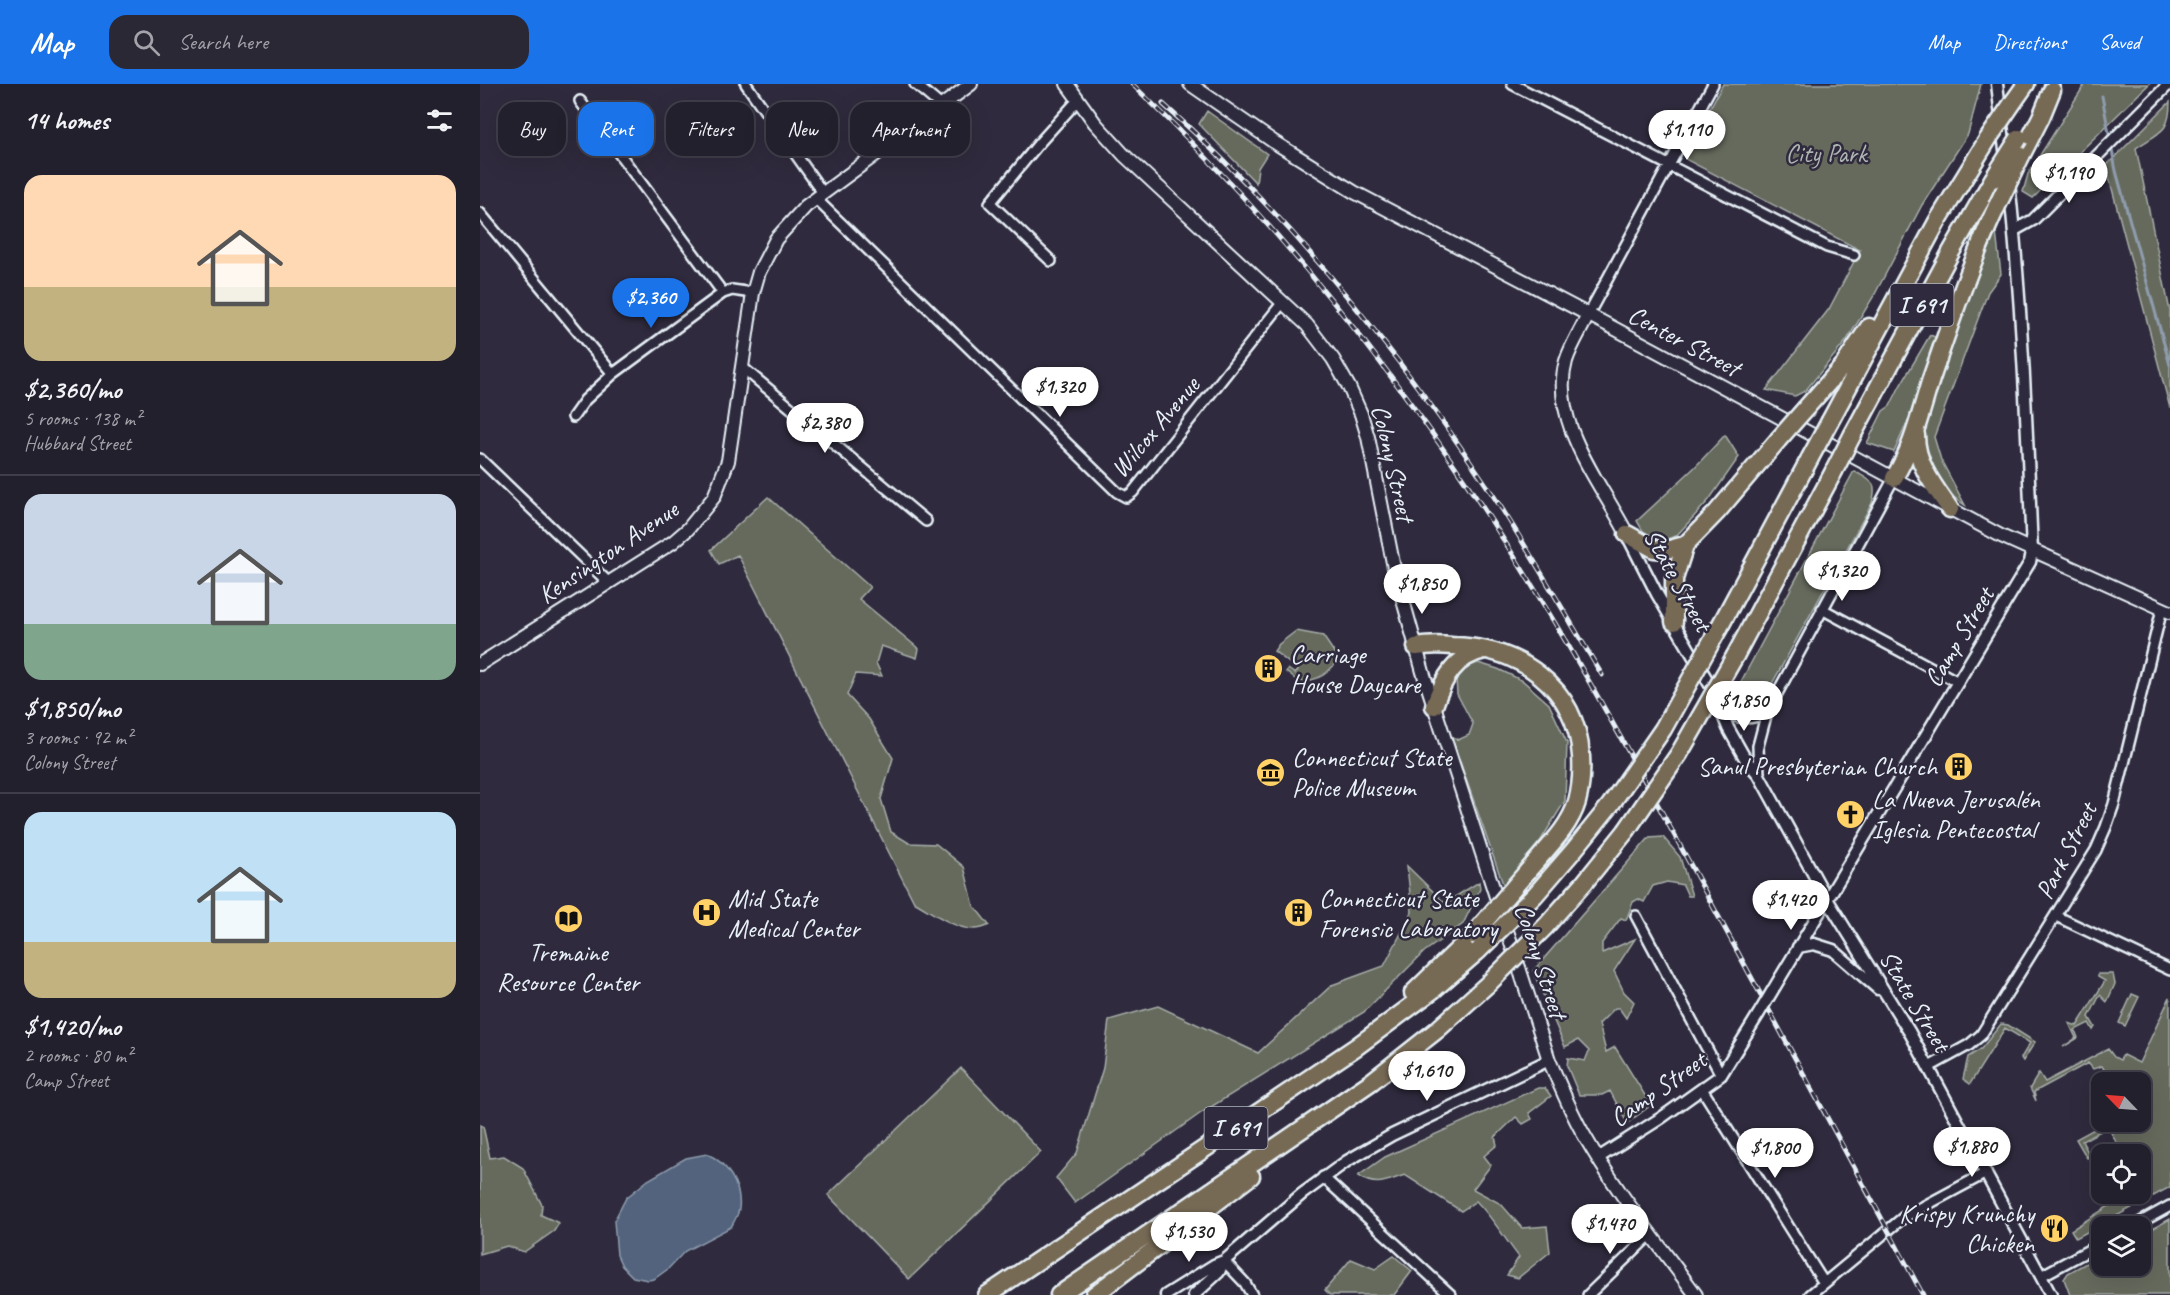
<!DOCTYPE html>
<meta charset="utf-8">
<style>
:root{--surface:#23202e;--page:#2b2836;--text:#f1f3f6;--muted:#a3a3aa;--line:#403e4a;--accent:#1a73e8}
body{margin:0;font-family:Caveat,sans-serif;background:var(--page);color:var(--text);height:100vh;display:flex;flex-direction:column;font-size:22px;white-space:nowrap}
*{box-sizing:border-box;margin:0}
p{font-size:20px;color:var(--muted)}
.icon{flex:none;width:33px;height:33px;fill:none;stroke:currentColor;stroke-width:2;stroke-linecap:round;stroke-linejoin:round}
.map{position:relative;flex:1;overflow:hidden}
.drawer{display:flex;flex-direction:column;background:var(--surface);width:480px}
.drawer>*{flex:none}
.banner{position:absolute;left:18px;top:18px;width:570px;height:54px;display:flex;gap:12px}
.needle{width:39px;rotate:295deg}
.buttons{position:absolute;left:1611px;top:988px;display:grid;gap:12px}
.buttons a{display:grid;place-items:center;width:60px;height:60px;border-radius:12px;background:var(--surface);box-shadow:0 6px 24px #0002,0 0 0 2px var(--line);font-size:30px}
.price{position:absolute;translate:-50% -51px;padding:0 14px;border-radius:21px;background:#fff;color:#222;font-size:20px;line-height:39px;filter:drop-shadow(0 2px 3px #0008)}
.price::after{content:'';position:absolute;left:50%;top:36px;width:18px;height:14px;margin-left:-9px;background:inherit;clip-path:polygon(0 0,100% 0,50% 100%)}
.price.selected{background:var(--accent);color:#fff}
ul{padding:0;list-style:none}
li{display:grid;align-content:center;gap:12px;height:318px;padding:0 24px}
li+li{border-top:2px solid var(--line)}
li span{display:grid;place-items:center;height:186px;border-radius:18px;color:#555}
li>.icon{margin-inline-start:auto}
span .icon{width:108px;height:108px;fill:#fffc;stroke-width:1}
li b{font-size:26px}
h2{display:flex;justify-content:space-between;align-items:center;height:72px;padding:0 24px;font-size:26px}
.pill{padding:0 21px;border-radius:18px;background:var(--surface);box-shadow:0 6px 24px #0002,0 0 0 2px var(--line);font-size:21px;line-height:54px}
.pill.selected{background:var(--accent);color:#fff}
header{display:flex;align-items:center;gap:36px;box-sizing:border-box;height:84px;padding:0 30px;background:var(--accent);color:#fff}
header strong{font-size:28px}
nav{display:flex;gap:33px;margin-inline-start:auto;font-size:21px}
.search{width:420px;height:54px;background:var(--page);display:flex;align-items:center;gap:15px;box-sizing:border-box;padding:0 21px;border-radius:18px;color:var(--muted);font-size:22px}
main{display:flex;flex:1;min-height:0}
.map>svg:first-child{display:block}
</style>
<header>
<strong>Map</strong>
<div class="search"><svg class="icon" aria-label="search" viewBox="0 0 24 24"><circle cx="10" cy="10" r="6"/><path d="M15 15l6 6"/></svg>Search here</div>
<nav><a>Map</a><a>Directions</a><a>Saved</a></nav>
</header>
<main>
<section class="drawer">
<h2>14 homes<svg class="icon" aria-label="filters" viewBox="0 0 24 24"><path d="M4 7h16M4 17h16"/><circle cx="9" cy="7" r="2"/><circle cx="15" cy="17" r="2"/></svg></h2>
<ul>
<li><span style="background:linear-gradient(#ffd9b3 60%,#c2b280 0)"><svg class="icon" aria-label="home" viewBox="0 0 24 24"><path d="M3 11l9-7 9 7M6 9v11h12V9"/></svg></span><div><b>$2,360/mo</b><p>5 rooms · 138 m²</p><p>Hubbard Street</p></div></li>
<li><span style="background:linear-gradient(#c9d6e8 70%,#7fa58c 0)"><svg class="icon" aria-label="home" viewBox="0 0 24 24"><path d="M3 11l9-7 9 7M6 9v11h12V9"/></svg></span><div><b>$1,850/mo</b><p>3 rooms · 92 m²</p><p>Colony Street</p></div></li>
<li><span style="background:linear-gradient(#bfe0f5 70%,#c2b280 0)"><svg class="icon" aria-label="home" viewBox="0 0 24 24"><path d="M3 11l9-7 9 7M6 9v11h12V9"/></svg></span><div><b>$1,420/mo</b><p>2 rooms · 80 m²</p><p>Camp Street</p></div></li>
</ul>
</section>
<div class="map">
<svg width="1690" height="1211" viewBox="0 0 1690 1211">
<rect width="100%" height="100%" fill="#2f2a3d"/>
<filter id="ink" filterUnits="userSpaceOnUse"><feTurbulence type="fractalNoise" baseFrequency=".0167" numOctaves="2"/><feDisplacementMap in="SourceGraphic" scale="12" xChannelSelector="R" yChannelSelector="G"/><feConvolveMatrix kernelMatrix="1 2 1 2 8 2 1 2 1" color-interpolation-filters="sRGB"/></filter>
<g filter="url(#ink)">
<path fill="#666b5d" stroke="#a7aeaa" stroke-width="1.5" d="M1243,0H1501L1488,50L1442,121L1395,210L1367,256L1325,307L1315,312L1286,306L1349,225L1380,166L1207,76L1204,72Z
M1605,0H1669L1553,114L1543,108L1548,90Z
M1690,18C1690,49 1679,48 1656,64L1690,227V324L1626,82Z
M727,27L787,70L778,84L776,99L719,40Z
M1516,148L1521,190L1508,208L1454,353L1461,376L1485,421C1457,404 1443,379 1444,346L1500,178Z
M1450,251L1455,253L1429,334L1414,368L1387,359L1403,327L1410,322L1420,302Z
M1245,351L1259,373L1229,416L1196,452L1187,455L1170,451L1163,447L1157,437L1215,383Z
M1374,387C1392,398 1398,397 1392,419L1288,607C1278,616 1266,627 1255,612L1257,605Z
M288,413L390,503L379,515L439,565L437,574L401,562L396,579L402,592L376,590L367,611L389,635L413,674L401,715L411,748L429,759L456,760L484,783L494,822L509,841C486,855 454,829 434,818L258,471L239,480L231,466Z
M816,547L843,552L858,574C850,591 836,597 819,598L806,588L808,585L815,590L818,586L794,567L799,560Z
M998,579L1018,585L1043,597L1069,620L1087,659L1085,717L1061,756L1024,803L971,652L978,656L989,651L993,640L977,610L976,594L987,583Z
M1183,753L1200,773L1212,812H1208L1203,801L1187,798L1173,802L1164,818L1158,815L1153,818L1146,836L1141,834L1122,859V869L1155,855L1134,887L1144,908L1154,918L1146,934L1139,924H1135L1119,940L1126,968L1135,963L1171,1021L1147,1039L1130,1007L1122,1011H1099L1087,982L1088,974L1105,977L1109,967L1098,956L1085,963L1053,887L1169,754Z
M927,782L965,819L999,798L1000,805L983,840L944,868L884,928L721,1029L595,1119L576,1094L597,1069L623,984L629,936L678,922L778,969L852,901L904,882L932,828Z
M1618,890H1633L1635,900L1627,918L1620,911L1609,933L1615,943L1613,946L1609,939L1595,946L1598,954L1583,963L1596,954L1589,939L1597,942L1625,897L1618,893Z
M1652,910L1659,913L1645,942L1639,939Z
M1690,913V1103L1596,1154L1591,1146L1637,1117L1644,1110H1660V1071H1643L1628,1043L1602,1057L1610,1072L1607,1074L1596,1055L1627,1038H1660V999H1632L1622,982L1613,985L1608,979L1554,1008L1556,1017L1550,1004L1559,989L1565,998L1628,965L1634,973L1640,976L1643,971L1659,979Z
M1521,940L1528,941L1555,958L1543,977L1541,974L1550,959L1525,944L1490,1000L1483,995L1488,973L1501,965Z
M481,984L561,1068L429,1195L348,1111Z
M1058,1004H1065L1071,1012L1049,1029L1052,1035L1043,1040L1036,1033L1015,1053L1017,1061L1004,1072L1011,1081L993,1105L1021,1120L1042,1144L1067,1142L1070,1168L1038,1194L1027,1191L1039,1173C1024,1154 1013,1134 996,1117L981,1127L925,1091C906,1097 897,1104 878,1092L905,1073Z
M0,1041L3,1042L10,1074L24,1072L43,1084L62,1121L61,1131L79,1139L74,1147L44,1168L27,1162L0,1170Z
M1690,1135V1211H1590L1584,1195L1588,1189L1621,1171L1622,1182H1660L1661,1151Z
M914,1172L932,1187L914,1211H850L845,1206L871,1175L895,1185Z"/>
<path fill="#52647d" stroke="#8e9cae" stroke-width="1.5" d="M227,1070C247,1078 262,1103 259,1125C258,1131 254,1138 251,1143L205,1167L188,1185L174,1195L168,1196L153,1193L142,1182L137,1171L134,1137L146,1114L168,1096L206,1074Z"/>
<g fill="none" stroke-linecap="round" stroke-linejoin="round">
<path stroke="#8e9cae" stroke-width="3" d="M1622,12L1630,55
M1631,61L1636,87L1690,281"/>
<defs>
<path id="minor" d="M266,0L343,109
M435,0L460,21
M1032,0L1347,163L1374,171
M100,17L243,209
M336,115L637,408L646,413L653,408L803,218
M0,129L133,290
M571,177L510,119L560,58L598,16
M1108,231L1233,0
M262,283L446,437
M93,333L105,316L133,290L243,209L252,206L273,209
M0,375L129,499
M1342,525L1478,598
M1241,626C1257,635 1270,637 1287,628
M1279,691L1278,662L1287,628L1414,394
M1156,832L1241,991
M1576,832L1690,886
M1449,983L1489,961L1501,951L1616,766L1626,743L1634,720L1682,525
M1222,1005L1344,1199
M843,1093L971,1211
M1652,1143L1690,1122
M744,1177L765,1199L772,1211
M1561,1192L1622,1159
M1108,1211L1171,1150
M1330,1211L1424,1133L1506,1089"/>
<path id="tertiary" d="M1517,0L1526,74
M1535,146L1553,136L1689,0
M1147,451L1177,510L1233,606L1248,644L1266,676L1279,691L1347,815L1430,949L1571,1211
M1318,863L1334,860L1353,866L1398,905
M1300,894L1550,478L1552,468C1547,345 1542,221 1529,98
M1118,1074L1181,1034L1241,991L1278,931
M686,1211L734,1181L744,1177
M714,1211L739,1188L744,1177L822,1110L867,1077L912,1051L1069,976"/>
<path id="secondary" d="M587,0L615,39L644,71L827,241L853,275L869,303L881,330L888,353L914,484L943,588L1069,976C1080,1001 1090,1027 1104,1051C1136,1108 1178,1159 1216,1211
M710,0L794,58L874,108L1128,241L1521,452L1690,528
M1108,231C1101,246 1091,261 1086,277C1069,337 1121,399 1147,450
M0,580L193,458L208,445L234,413L248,377L273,209L279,188L296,155L326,122L491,0"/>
<path id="motorway" d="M1534,17L1546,0
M1541,72L1561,33L1572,6
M1326,324L1364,281L1389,243
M1350,337L1457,138L1508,55
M1373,350L1471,168L1513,95
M1436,351C1436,380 1454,402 1470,425
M1414,394C1433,363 1440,330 1451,295C1471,237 1491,178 1517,122
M1147,450L1174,465L1186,466L1205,461L1237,428L1298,356
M1194,538V495L1205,461
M1239,544L1330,374
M936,563C948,561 960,561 972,562C1039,563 1096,602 1101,672C1102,687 1101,703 1097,718C1089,745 1065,766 1047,788
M1255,572L1354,387
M954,622C963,595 975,572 1005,566
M1055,811L1093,767L1131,720
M1065,843L1104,799L1146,747
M933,909L993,851
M507,1211L876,963L953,906L998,867
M579,1211L891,998L957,946L1009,899
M614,1211L771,1092"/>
</defs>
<use href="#minor" stroke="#e8f1f8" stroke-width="14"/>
<use href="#tertiary" stroke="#e8f1f8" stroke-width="15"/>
<use href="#secondary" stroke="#e8f1f8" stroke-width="16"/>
<use href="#motorway" stroke="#e8f1f8" stroke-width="21"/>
<use href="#minor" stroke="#2f2a3d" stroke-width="9"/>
<use href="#tertiary" stroke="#2f2a3d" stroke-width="10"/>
<use href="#secondary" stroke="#2f2a3d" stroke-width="12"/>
<use href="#motorway" stroke="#776a54" stroke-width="16"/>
<defs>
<path id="rail" d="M652,0C779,120 892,258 989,403C1080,538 1157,682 1235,826C1304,954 1374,1082 1443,1211
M683,20C809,131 918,268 1011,408C1050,467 1085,530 1122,591"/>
</defs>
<use href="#rail" stroke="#e8f1f8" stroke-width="5"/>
<use href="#rail" stroke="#2f2a3d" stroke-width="3" stroke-dasharray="9" stroke-linecap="butt"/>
<defs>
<path id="tertiary-bridge" d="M1278,931L1300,894"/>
<path id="motorway-bridge" d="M1508,55L1534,17
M1513,95L1539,54
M1517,122L1541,72
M1298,356L1326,324
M1330,374L1350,337
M1354,387L1373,350
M1131,720L1183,645L1239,544
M1146,747L1199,670L1255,572
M993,851L1047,788
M998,867L1055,811
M1009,899L1065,843"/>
</defs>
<use href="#tertiary-bridge" stroke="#e8f1f8" stroke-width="15" stroke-linecap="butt"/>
<use href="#motorway-bridge" stroke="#e8f1f8" stroke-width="21" stroke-linecap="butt"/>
<use href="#tertiary-bridge" stroke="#2f2a3d" stroke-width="10"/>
<use href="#motorway-bridge" stroke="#776a54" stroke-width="16"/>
</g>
</g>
<defs>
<symbol id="building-disc" viewBox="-11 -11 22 22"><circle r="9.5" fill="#ffd166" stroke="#2f2a3d"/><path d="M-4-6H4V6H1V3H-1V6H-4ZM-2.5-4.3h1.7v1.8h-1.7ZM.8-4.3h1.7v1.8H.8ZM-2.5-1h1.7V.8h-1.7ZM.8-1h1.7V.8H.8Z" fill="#111"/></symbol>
<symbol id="museum-disc" viewBox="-11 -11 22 22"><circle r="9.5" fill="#ffd166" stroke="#2f2a3d"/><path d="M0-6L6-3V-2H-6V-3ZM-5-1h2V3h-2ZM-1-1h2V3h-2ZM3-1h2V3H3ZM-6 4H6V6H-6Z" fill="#111"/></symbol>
<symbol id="church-disc" viewBox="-11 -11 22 22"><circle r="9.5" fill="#ffd166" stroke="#2f2a3d"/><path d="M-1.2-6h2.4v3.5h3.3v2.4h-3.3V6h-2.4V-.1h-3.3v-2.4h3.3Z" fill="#111"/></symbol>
<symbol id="hospital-disc" viewBox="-11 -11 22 22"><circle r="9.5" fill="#ffd166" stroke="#2f2a3d"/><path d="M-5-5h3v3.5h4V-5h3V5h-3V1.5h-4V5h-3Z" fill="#111"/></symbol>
<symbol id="library-disc" viewBox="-11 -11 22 22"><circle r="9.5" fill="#ffd166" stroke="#2f2a3d"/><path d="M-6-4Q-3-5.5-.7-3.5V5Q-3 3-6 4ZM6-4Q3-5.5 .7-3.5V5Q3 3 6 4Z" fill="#111"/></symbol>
<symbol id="restaurant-disc" viewBox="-11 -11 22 22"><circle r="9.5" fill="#ffd166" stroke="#2f2a3d"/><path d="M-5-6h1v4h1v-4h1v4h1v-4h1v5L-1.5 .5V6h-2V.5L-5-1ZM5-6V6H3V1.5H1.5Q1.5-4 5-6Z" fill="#111"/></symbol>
</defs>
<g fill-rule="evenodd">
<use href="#building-disc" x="772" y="568" width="33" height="33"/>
<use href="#building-disc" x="1462" y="666" width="33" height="33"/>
<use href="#museum-disc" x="774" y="672" width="33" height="33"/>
<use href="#church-disc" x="1354" y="714" width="33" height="33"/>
<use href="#hospital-disc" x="210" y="812" width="33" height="33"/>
<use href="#building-disc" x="802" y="812" width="33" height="33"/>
<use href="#library-disc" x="72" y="818" width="33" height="33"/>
<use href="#restaurant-disc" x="1558" y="1128" width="33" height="33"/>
</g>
<g text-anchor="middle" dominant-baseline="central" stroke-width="5" stroke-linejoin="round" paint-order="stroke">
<g fill="#2f2a3d" stroke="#b0b5c0" stroke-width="1.5">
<rect x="1410.5" y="200" width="63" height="42" rx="4.5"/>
<rect x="724.5" y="1023" width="63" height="42" rx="4.5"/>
</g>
<g font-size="24" font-weight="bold" fill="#e8f1f8">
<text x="1442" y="221">I 691</text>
<text x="756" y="1044">I 691</text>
</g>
<g font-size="26" fill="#aeb5b2" stroke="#2f2a3d">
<text x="1346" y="69">City Park</text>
</g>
<g font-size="26" fill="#e8f1f8" stroke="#2f2a3d">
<text transform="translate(1204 257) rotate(28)">Center Street</text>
<text transform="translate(675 343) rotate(-50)">Wilcox Avenue</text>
<text transform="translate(913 379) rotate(77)">Colony Street</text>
<text transform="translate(128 468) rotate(-34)">Kensington Avenue</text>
<text transform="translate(1198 496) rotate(61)">State Street</text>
<text transform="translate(1479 553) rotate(-59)">Camp Street</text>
<text transform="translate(1586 767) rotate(-63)">Park Street</text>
<text transform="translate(1061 877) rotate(72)">Colony Street</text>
<text transform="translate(1435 917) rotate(59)">State Street</text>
<text transform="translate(1178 1005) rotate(-35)">Camp Street</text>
</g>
<g font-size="26" fill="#e8f1f8" stroke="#2f2a3d" text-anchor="start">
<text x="810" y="570">Carriage<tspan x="810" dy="30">House Daycare</tspan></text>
<text x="812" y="673">Connecticut State<tspan x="812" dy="30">Police Museum</tspan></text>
<text x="1457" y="682" text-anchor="end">Sanul Presbyterian Church</text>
<text x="1392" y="715">La Nueva Jerusalén<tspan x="1392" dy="30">Iglesia Pentecostal</tspan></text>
<text x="248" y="814">Mid State<tspan x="248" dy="30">Medical Center</tspan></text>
<text x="839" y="814">Connecticut State<tspan x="839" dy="30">Forensic Laboratory</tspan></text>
<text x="88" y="868" text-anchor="middle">Tremaine<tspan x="88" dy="30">Resource Center</tspan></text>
<text x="1554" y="1129" text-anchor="end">Krispy Krunchy<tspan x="1554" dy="30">Chicken</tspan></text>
</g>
</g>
</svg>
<div class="buttons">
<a><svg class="needle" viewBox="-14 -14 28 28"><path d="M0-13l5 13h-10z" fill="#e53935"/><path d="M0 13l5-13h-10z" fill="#a3a3aa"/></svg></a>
<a><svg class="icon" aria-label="locate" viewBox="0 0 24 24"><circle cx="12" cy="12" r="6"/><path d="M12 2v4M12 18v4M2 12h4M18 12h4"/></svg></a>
<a><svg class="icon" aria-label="layers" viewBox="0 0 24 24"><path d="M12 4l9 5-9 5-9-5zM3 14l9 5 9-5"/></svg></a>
</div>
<b class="price" style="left:1207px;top:77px">$1,110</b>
<b class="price" style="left:1589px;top:120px">$1,190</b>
<b class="price selected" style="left:171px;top:245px">$2,360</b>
<b class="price" style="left:580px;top:334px">$1,320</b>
<b class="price" style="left:345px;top:370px">$2,380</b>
<b class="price" style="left:1362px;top:518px">$1,320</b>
<b class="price" style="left:942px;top:531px">$1,850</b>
<b class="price" style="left:1264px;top:648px">$1,850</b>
<b class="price" style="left:1311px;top:847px">$1,420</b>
<b class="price" style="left:947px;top:1018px">$1,610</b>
<b class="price" style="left:1492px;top:1094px">$1,880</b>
<b class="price" style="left:1295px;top:1095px">$1,800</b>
<b class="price" style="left:1130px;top:1171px">$1,470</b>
<b class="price" style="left:709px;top:1179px">$1,530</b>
<div class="banner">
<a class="pill">Buy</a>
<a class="pill selected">Rent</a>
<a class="pill">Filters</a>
<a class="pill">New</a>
<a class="pill">Apartment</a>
</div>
</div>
</main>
